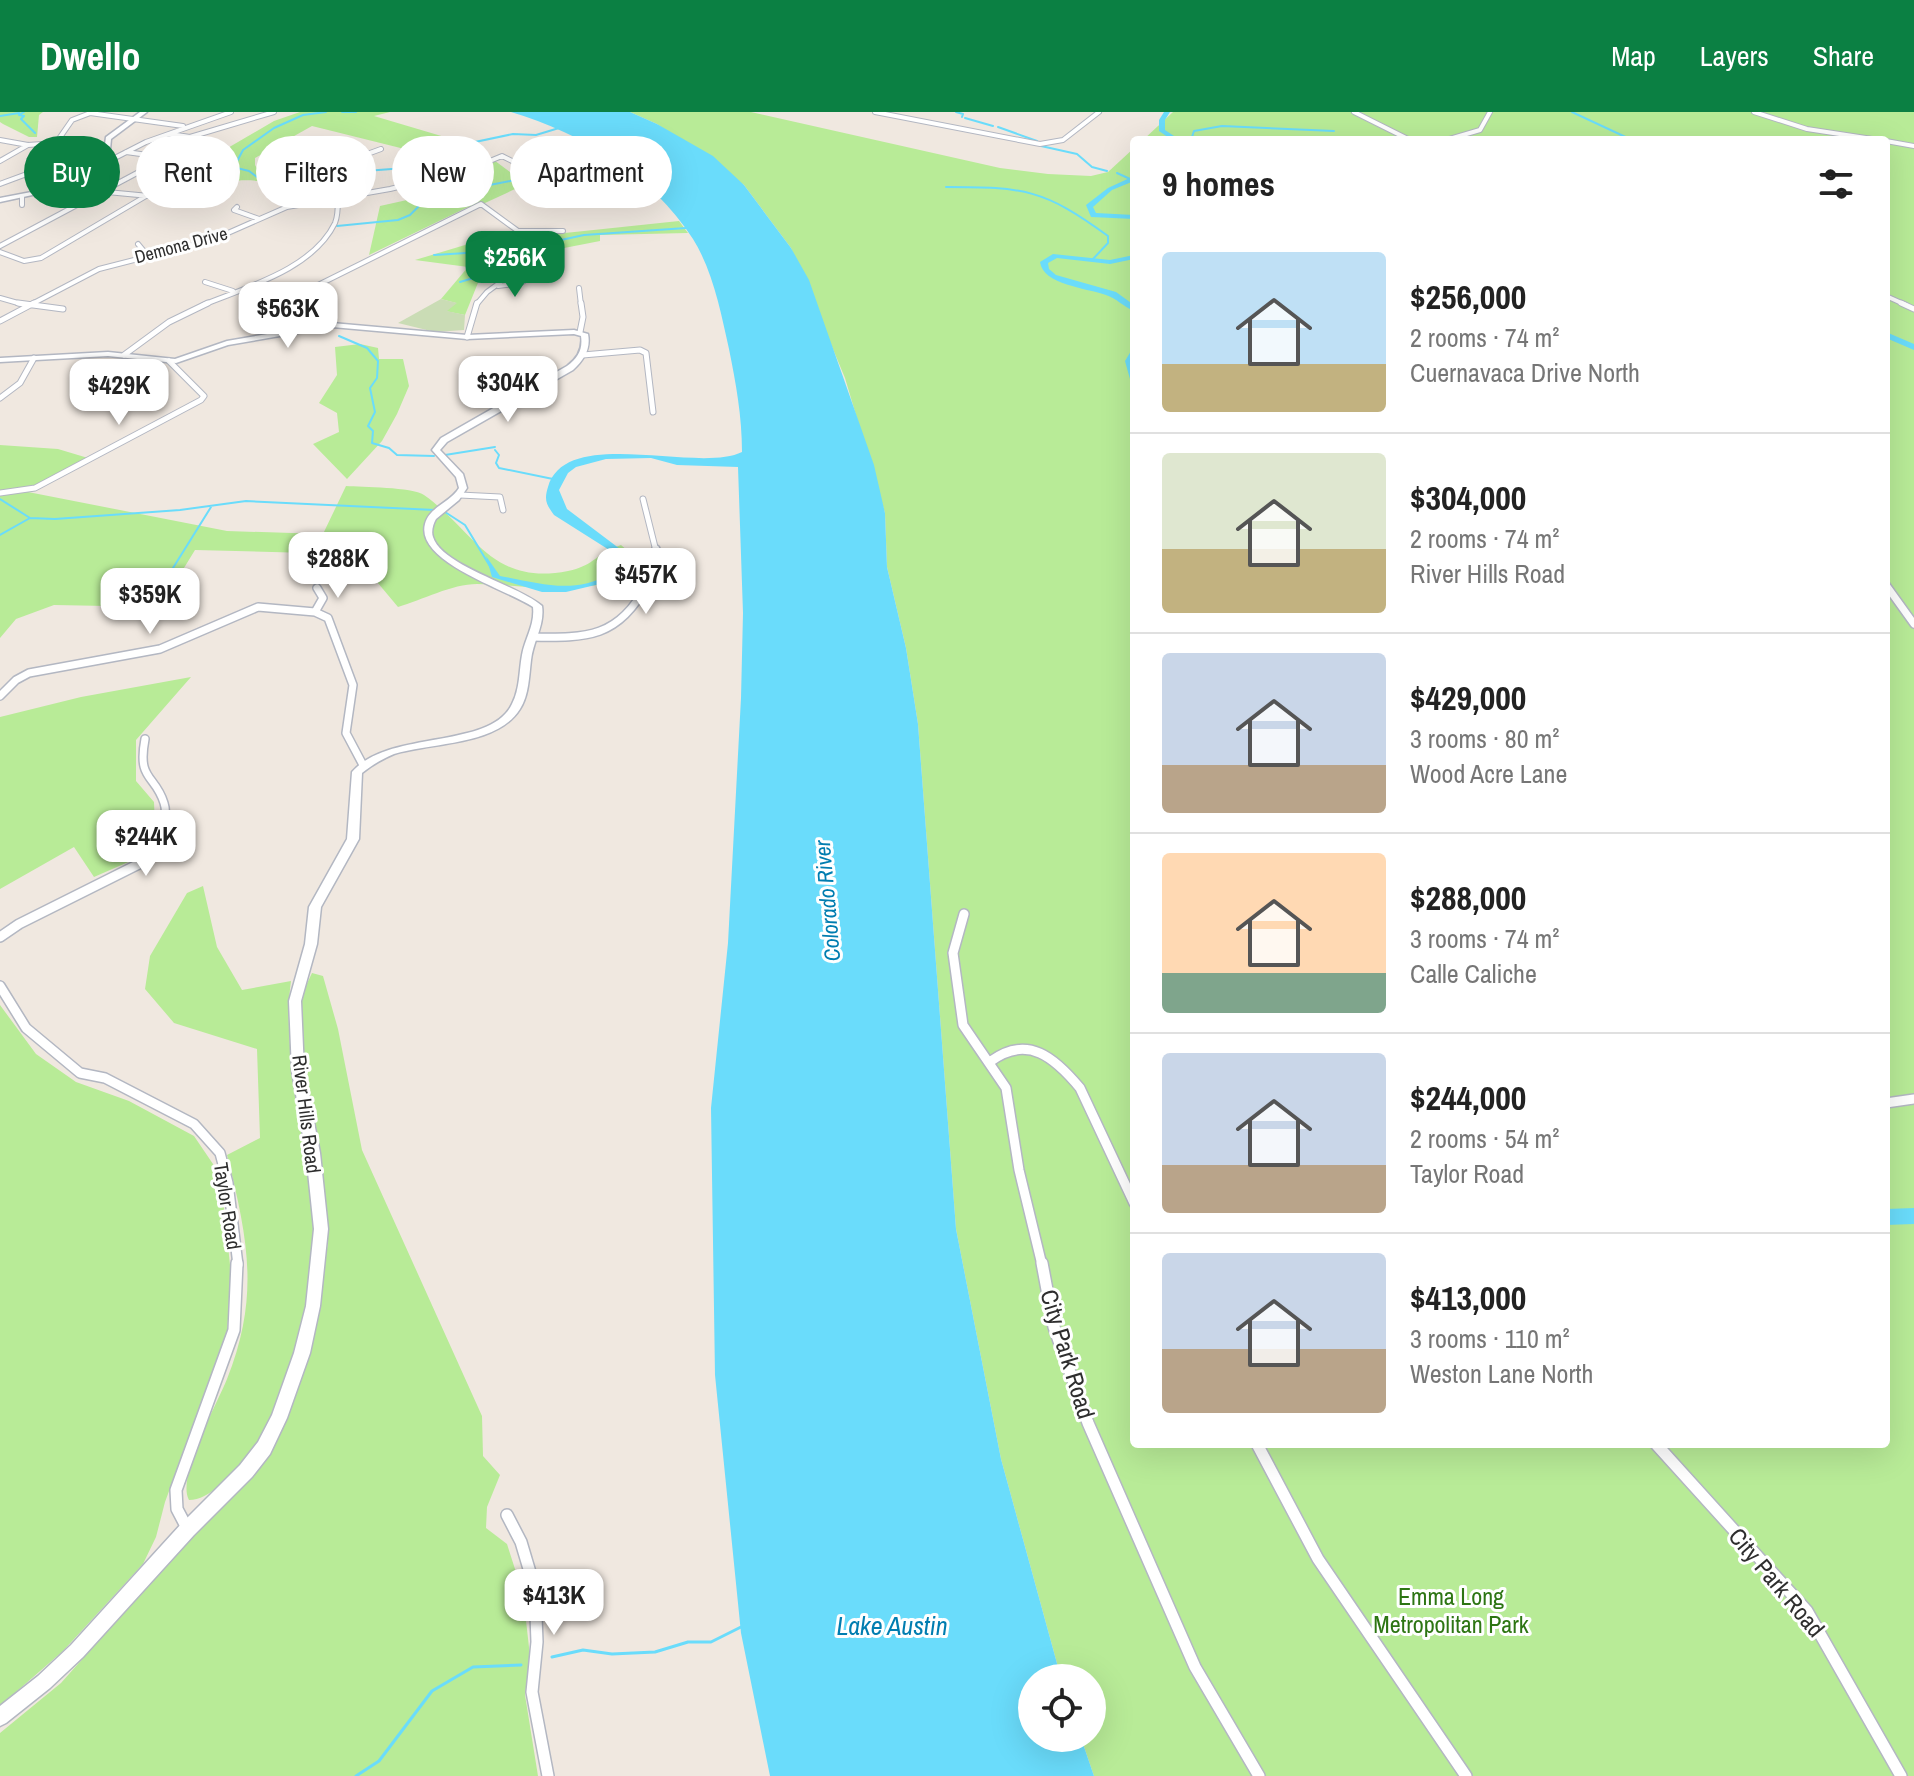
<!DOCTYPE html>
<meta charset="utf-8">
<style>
:root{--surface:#fff;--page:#f6f6f6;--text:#222;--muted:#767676;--line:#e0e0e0;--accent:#0b8043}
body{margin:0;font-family:"Archivo Narrow",sans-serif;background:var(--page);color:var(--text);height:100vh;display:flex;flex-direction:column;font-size:30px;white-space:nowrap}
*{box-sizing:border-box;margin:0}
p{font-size:26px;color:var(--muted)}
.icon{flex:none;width:44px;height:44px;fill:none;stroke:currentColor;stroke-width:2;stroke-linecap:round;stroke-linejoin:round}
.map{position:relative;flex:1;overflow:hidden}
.drawer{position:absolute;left:1130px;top:24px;width:760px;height:1312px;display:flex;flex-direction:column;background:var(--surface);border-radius:8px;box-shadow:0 8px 32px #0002}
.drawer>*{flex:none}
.guide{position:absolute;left:24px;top:24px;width:760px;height:72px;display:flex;gap:16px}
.buttons{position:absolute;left:1018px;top:1552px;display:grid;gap:16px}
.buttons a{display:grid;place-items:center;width:88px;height:88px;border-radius:50%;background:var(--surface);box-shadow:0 8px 32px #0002;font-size:40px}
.price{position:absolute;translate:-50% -68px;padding:0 18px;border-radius:16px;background:#fff;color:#222;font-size:26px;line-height:52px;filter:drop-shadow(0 2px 4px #0008)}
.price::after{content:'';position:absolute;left:50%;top:48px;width:24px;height:18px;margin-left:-12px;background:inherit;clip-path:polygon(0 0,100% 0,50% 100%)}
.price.on{background:var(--accent);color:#fff}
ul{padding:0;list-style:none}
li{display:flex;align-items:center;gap:24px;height:200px;padding:0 32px}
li+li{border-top:2px solid var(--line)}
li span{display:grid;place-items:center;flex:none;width:224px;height:160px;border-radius:8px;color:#555}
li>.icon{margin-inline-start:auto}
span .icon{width:96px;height:96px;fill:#fffc;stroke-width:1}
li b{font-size:34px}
h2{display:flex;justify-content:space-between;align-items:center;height:96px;padding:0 32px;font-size:34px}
.tag{padding:0 28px;border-radius:36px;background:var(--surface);box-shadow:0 8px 32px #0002;font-size:28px;line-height:72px}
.tag.on{background:var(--accent);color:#fff}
header{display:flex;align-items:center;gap:48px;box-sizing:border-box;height:112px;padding:0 40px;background:var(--accent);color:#fff}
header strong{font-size:38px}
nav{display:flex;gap:44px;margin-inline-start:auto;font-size:28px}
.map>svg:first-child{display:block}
</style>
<header>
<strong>Dwello</strong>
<nav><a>Map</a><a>Layers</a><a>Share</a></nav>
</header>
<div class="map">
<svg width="1914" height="1664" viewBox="0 0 1914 1664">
<rect width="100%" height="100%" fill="#f0e8e0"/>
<path fill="#b8eb97" d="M0,0H43L39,3L37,25H29L3,12L0,10Z
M300,0H390L374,4L475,34L526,72L485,91L468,95L369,143L380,94L452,78L487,62L477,55L312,14L255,46V53L265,70C229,64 210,75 179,92L167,86L218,56L226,37L274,9Z
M630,0H751L1000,56L1048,62L1091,64L1108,60L1134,36V1332H1886V28H1143L1173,0H1914V1664H1094L1081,1626H1092V1566H1061L1001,1347L956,1117L918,612L906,536L887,455L885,401L845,266L791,136L744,73L657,12Z
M679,109L688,121L600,123V129L513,146L484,156L465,203L445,199L456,191L441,187L468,155L415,148L512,119L565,121Z
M360,232L378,236L379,247H403L409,274L397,302L382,329L347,367L313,332L339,320L337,301L319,291L337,263L335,235Z
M0,333L58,337L88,346L28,380L227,419L323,422L346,374C362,375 412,375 424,383C475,419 490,474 568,459C594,454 598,440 621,433L635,445L632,462C580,485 532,473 477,472C452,472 422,488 398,495L362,452L308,441L195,438L160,495L54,493L16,507L0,526Z
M191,565L136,628V669L154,690L155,714L142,744L94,765L74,735L0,777V605L81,585Z
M203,774L217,835L242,878L291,869C280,950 312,1029 314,1110C316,1160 306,1212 289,1259C277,1293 266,1322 242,1350C229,1364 210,1388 189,1388C176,1366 217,1292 227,1267C260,1184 248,1127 227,1043L260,1026L257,937L174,911L145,877L150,844L187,781Z
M312,861L323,864L338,917L362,1038L482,1304L483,1344L500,1363L487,1395L486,1416L507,1432L523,1482L530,1544L525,1583L538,1664H0V1621L61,1571L207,1407L263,1349L316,1206L328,1131L304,954L300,886Z
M0,893L36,942L76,970L129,989L194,1024L213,1052L223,1087L231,1162L227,1222L165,1390L156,1425L143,1452L63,1539L0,1594Z"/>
<path fill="#cadcb5" d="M441,187L457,191L447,199L465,203L464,218L435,220L398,211Z"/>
<path fill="#6adcfb" d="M511,0H630L657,12L713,44L744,73L791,136L809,168L874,353L885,401L887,455L906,536L918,612L956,1117L1001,1347L1061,1566H1032V1626H1081L1094,1664H770L741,1521L715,1263L711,996L728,831L741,586L743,501L738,355L677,353L651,346L606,347L576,355L568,361L559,378L567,397L624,440L627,449L624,459L608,470L566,480H542L492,465L486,444L500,464C540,471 572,483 611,462L617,451L614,441L554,403C546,392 544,388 548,375C566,313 698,362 742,340C742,304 736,272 729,237C721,201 713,159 693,127C651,62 583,22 511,0Z"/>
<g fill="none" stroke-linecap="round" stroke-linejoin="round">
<path stroke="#6adcfb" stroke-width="2" d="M24,0L19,3L24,4L21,7L35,21
M342,0H356
M956,0L963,2L962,5
M1572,0L1632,28
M0,4L19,1
M965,6L993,14
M998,15L1037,29
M1191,28L1194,19L1222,14L1334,19
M1041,34L1077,42L1092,55L1107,59
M233,55L249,59L257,65
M352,60L405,56L456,34L513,22L536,23L559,16
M1117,61L1130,67
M552,62L577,53
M946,75C1024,75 1044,77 1108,124V131L1093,147
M188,79L235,53L243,38L274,16L303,3L326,0
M337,114L398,108L410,103L424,89L449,81L546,62
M434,143L515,138L584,123L686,116
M496,158L502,152L506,139
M460,170L490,161
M339,224L367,236L378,249L377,266L370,276L375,300L368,314L373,319L372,331L389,336L397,343L434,344
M495,338L499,343L496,351L499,356L553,367
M445,343L495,335
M0,387L30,406L55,407L180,398L246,389L435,398
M445,400L465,413L491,456
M0,423L30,406
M141,490L168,464L211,395"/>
<path stroke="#6adcfb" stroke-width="3" d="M552,1545L583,1538L612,1542L655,1540L688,1530H711L741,1515
M356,1664L379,1649L432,1579L473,1555L521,1553"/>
<path fill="#6adcfb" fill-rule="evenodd" d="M1164,0H1170L1165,8V18L1180,28H1172L1159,19V8Z
M1134,64V69L1112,78L1093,95L1096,101L1134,103V107L1091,105L1086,93L1108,76Z
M1053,142L1110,148L1134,143V147L1110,152L1057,146L1048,151L1049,157L1056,163L1116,180L1134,193V199C1124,195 1116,186 1106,183C1087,176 1043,173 1040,150Z
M1886,220L1914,232V238L1886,226Z
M1134,238V270L1130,267L1125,249L1131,239Z
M1914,1096V1112L1886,1113V1097Z"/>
<defs>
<path id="street-far4" d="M875,0L1040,32L1063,28L1099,0
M1354,0L1410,28
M1754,0L1807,17L1879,28
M90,1L183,14
M170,22L190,25L274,0
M0,28L28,33L56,31
M1446,28L1480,18L1490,0
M1886,29L1914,34
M0,49L28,33
M101,53L146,30L231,0
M303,55L359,45L381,37
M0,72L43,56L59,44L56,31L72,8L93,0
M107,80L149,84
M22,85V93
M237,95L234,98L259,107
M138,132L147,143
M0,134L167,45L189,41
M0,140L24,149L41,146L173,68L184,48L126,40
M205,170L233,179
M498,174L521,171L527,167
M579,176L581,193
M1886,184L1906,193
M0,186L25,193
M30,193L99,157L212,128L287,95L390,77L464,59L483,60L485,51L502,44L514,50
M203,193C247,175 313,157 335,111C338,104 338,94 338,86L305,57L303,38
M289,193L310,177L481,92L518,119H563
M476,193L487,180L502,169"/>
<path id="street-far3" d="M18,191L63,197
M289,191L292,200L323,214
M1901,191L1914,197
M0,209L34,191
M580,220L583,205L581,191
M467,225L477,191
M124,243L169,210L208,191
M583,243L640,238L646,241L653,300
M0,286L20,271L34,246
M0,381L35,376L201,288L204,284L169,249
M460,383L500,385L503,398
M643,387L656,439"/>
<path id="street-far2" d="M1886,473L1914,512
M317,476L323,486L315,500L328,506L353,573L346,621L363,653
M532,525C587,526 619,526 647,472C652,460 659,449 656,437
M0,584L16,568L29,561L160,537L258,495L315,500
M139,752C155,744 170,709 164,691C155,662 137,669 145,627"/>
<path id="street-far1" d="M964,802L953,841L963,913L1006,976L1019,1058L1042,1153
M0,825L19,812L143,750
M0,874L26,916L80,961L105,966L194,1012L220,1041L228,1071L238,1153
M991,949C1028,922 1055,946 1080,976L1134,1091
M1886,991L1914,987"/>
<path id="street" d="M1042,1151L1054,1215L1088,1311L1195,1555L1259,1664
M1257,1332L1318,1447L1466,1664
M1656,1332L1807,1499L1901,1664
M507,1403L521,1430L535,1477L537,1530L532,1580L548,1664
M187,1416L177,1397L176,1378L234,1218L237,1151"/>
<path id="secondary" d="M140,0H147L111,27L109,48L103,54L51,79L0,90V86L47,77L99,52L103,48L106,25Z
M332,211L467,223L574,218L588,222C591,237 584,248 573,258L447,330L440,338L463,362L467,376L459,388L436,407C433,412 431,420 433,425C442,454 518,473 542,494C545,513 533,529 531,548C529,564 529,583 520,597C497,634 432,630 394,642C382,647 372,653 362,661L359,727L321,795L317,832L301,889L304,959L320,1041L328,1117L320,1194L310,1241L287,1306L270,1342L252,1365L194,1423L83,1545L50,1576L6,1611L0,1614V1594L38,1564L71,1533L182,1411L240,1353L258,1330L272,1303L294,1241L306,1194L314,1117L306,1041L292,959L289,889L305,832L309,795L347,727L352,660C389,617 490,638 512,592C520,577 519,559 522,543C525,526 535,513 533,495C508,478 415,450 425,412C429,395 451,390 459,376L456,365L432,338L441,326L567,254C578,246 583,237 581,224L574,222L467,227L332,215L228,233L176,251L108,244L0,250V246L108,240L175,247L227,229Z"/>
</defs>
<use href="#street-far4" stroke="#b3b7c2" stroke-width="6"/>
<use href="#street-far3" stroke="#b3b7c2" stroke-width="7"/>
<use href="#street-far2" stroke="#b3b7c2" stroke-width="10"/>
<use href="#street-far1" stroke="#b3b7c2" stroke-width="12"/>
<use href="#street" stroke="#b3b7c2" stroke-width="14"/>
<use href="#secondary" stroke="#b3b7c2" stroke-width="3"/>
<use href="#street-far4" stroke="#fff" stroke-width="4"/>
<use href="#street-far3" stroke="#fff" stroke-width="5"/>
<use href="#street-far2" stroke="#fff" stroke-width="7"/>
<use href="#street-far1" stroke="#fff" stroke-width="9"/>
<use href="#street" stroke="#fff" stroke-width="11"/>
<use href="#secondary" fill="#fff" fill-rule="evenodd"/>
</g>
<g text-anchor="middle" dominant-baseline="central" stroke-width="6" stroke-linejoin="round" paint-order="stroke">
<g font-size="18" fill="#2e2e2e" stroke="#fff">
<text transform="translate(181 133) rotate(-15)">Demona Drive</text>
</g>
<g font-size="20" fill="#2e2e2e" stroke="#fff">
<text transform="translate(307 1002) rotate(83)">River Hills Road</text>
<text transform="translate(228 1094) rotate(81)">Taylor Road</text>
</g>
<g font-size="22" font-style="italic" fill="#007db0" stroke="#fff">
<text transform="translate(827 789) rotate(-95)">Colorado River</text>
</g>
<g font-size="24" fill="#2e2e2e" stroke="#fff">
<text transform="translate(1068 1242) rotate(73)">City Park Road</text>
<text transform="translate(1777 1470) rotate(50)">City Park Road</text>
</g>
<g font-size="24" fill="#2d7513" stroke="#fff">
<text x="1451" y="1484">Emma Long<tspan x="1451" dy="28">Metropolitan Park</tspan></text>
</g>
<g font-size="26" font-style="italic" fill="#007db0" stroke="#fff">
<text x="892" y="1513">Lake Austin</text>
</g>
</g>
</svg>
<div class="buttons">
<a><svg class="icon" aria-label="locate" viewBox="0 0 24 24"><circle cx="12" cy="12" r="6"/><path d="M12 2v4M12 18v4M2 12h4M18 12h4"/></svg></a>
</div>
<b class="price on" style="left:515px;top:187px">$256K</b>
<b class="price" style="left:288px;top:238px">$563K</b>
<b class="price" style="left:508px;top:312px">$304K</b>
<b class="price" style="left:119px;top:315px">$429K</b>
<b class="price" style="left:338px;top:488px">$288K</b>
<b class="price" style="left:646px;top:504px">$457K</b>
<b class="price" style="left:150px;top:524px">$359K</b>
<b class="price" style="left:146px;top:766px">$244K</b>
<b class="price" style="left:554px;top:1525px">$413K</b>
<div class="guide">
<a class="tag on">Buy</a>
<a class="tag">Rent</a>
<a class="tag">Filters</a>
<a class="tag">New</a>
<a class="tag">Apartment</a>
</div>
<section class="drawer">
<h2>9 homes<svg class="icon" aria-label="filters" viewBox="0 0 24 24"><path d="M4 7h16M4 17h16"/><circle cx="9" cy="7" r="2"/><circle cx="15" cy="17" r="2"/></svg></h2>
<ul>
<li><span style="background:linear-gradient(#bfe0f5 70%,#c2b280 0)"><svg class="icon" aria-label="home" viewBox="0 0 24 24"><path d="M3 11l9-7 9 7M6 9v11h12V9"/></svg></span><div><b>$256,000</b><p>2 rooms · 74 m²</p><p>Cuernavaca Drive North</p></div></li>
<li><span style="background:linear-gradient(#dfe7d0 60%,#c2b280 0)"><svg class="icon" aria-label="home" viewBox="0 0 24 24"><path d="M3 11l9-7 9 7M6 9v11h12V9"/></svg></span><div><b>$304,000</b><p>2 rooms · 74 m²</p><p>River Hills Road</p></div></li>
<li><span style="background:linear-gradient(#c9d6e8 70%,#b9a48a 0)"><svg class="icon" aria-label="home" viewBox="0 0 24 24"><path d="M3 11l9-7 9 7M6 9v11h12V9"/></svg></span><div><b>$429,000</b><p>3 rooms · 80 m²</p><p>Wood Acre Lane</p></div></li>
<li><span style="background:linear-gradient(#ffd9b3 75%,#7fa58c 0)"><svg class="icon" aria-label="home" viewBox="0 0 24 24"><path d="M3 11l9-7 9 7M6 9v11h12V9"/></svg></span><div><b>$288,000</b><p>3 rooms · 74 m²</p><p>Calle Caliche</p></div></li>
<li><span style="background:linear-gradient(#c9d6e8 70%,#b9a48a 0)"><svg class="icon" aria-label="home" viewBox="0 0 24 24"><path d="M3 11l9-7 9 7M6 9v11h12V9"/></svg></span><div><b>$244,000</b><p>2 rooms · 54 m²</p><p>Taylor Road</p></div></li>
<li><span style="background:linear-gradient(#c9d6e8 60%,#b9a48a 0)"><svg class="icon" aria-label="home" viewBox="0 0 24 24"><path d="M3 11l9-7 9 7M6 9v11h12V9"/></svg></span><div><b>$413,000</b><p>3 rooms · 110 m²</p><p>Weston Lane North</p></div></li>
</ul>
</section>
</div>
